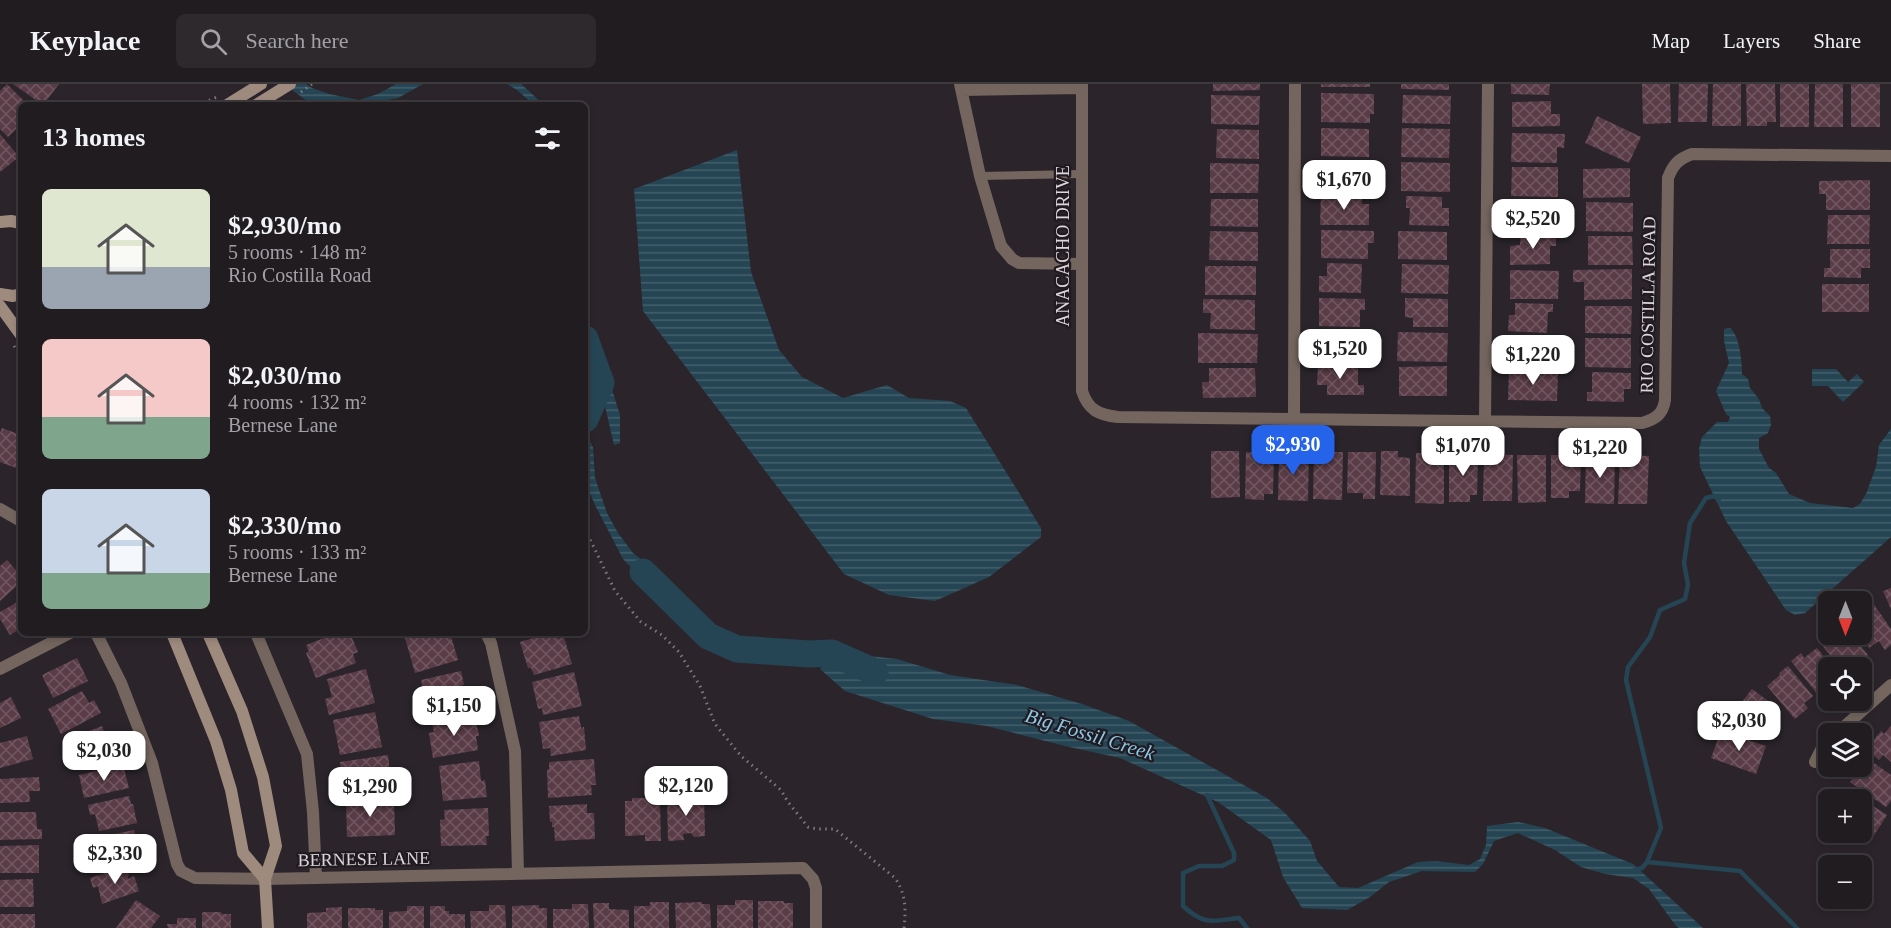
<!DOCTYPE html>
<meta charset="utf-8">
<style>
:root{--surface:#201c20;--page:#2d292d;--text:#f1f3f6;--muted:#a2a1a5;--line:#3d3a3e;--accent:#2563eb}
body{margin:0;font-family:Georgia,serif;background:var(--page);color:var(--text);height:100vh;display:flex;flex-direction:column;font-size:22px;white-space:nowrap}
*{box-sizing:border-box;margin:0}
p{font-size:20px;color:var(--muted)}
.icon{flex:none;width:33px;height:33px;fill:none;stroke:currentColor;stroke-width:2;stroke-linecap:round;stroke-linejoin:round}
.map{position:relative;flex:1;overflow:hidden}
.details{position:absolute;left:18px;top:18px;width:570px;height:534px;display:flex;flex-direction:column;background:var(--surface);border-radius:9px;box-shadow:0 3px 9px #0003,0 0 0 2px var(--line)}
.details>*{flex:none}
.needle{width:39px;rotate:180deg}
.fabs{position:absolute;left:1818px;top:507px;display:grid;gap:12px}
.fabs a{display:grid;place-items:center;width:54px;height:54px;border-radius:9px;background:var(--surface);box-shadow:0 3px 9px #0003,0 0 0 2px var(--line);font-size:30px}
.price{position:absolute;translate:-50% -51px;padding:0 14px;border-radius:12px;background:#fff;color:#222;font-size:20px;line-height:39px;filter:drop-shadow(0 2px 3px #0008)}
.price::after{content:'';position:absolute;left:50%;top:36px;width:18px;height:14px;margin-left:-9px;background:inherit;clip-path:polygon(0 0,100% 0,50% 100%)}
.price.selected{background:var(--accent);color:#fff}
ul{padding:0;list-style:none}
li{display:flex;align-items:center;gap:18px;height:150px;padding:0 24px}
li span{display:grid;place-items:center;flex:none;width:168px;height:120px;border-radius:9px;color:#555}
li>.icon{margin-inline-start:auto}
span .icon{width:72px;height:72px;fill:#fffc;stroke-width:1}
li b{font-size:26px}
h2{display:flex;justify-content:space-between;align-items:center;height:72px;padding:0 24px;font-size:26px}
header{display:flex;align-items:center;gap:36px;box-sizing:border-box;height:84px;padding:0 30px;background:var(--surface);border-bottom:2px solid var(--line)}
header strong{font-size:28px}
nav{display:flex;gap:33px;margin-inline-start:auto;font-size:21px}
.search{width:420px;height:54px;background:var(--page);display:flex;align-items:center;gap:15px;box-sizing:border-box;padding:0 21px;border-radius:9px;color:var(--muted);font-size:22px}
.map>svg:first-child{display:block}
</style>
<header>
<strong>Keyplace</strong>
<div class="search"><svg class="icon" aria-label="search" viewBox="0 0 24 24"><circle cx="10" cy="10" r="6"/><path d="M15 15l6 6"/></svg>Search here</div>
<nav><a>Map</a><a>Layers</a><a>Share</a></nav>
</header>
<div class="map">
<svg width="1891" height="844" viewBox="0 0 1891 844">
<defs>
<pattern id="water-rules" width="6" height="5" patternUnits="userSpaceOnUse" patternTransform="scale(1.5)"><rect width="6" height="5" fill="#254554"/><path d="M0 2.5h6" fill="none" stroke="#445f6c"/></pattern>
<pattern id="building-cross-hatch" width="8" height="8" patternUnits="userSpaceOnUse" patternTransform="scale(1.5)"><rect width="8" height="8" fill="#5a3c47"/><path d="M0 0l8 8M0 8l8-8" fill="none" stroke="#715761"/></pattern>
</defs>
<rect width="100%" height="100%" fill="#2b252b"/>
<path fill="url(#water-rules)" d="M284,0H306L312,4L329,10L359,16L378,10L396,0H423L398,14L365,20L336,21L307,17Z
M507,0H521L544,21H534L517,6Z
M737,66L751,188L779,266L802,293L843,314L887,301L909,314L950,317L966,324L1041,444V453L989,493L935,517L889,511L844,490L643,227L634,105Z
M1730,244C1740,252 1742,278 1742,290L1748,295L1750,304L1759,315L1762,324L1770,332L1771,341L1768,349L1759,354V365L1769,384L1776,389L1789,410L1810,419L1853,424L1860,420L1866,410L1876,383L1879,361L1891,345V453L1805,529L1795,531L1786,526L1726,437L1700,383L1699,365L1702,353L1717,338H1728L1730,333L1726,330L1716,307L1729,279L1724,257V245Z
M585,248L608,293L620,331V359L614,361L602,309L585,274Z
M1812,285H1836L1848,298L1857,290L1864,298L1843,318L1828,302H1812Z
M585,348L593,363L595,394L607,429L618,449L633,469L651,483L663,497L670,513L662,515L623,475L595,421L585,398Z
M859,571L897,575L950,591L1017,601L1082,620L1129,637L1267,714L1285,729L1310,757L1317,777L1339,803L1358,804L1418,778L1436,777L1469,781L1480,775L1486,761L1487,742L1518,738L1545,744L1633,780L1703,844H1679L1676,842L1649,805L1633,794L1605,790L1581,783L1555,766L1518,749L1494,757L1483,780L1475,788L1422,787L1389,798L1370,813L1347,826L1302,824L1283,793L1271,756L1218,718L1120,674L1065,662L987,642L933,635L845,607L820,585L825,577Z"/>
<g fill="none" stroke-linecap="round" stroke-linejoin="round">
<path stroke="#254554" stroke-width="4.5" d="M1207,711L1234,769V776L1222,782H1199L1183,789V822C1205,842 1212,837 1239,834L1247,844
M1647,778L1661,744L1626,596L1628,583L1650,553L1660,526L1685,515L1688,501L1684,479L1690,439L1706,414L1714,412L1719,415
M1634,786L1642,784L1647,778L1740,787L1797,844"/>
<path stroke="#254554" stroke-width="27" d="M585,255L601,299L585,335
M643,488L708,552L737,565L810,570L832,569L875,588"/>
</g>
<path fill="url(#building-cross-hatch)" d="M7,0L28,21H21V40L8,53L0,45V7Z
M13,0H59L43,21Z
M1213,0H1260V6L1213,7Z
M1321,0H1370V3H1321Z
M1401,0H1449V6L1401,5Z
M1511,0H1550L1549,11L1511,10Z
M1642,0H1670L1671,39L1643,40Z
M1679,0H1708L1707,38H1678Z
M1713,0H1741V42H1712Z
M1746,0H1775L1776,38H1767V42H1747Z
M1780,0H1809V43H1780Z
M1815,0H1843V43H1814Z
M1851,0H1880V43H1851Z
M1321,9L1374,10V30H1370V39L1321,38Z
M1211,11L1260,12L1259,41L1211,40Z
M1403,11L1451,12L1450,40L1402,39Z
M1551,17V30H1560V42L1512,43V18Z
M1597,32L1641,53L1629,79L1585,59Z
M1321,44L1369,45V73L1321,72Z
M1402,44L1450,45L1449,74L1401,73Z
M1217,45L1259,46V75L1216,74Z
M1512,49L1565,50L1564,64L1557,63V79L1511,78Z
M0,50L19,73L0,88Z
M1321,77L1366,78V107L1321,106Z
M1401,78L1450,79V108L1401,107Z
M1210,79L1259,80L1258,109H1210Z
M1512,83H1558V113L1511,112Z
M1630,84V113L1583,114V85Z
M1870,96V126H1826V110H1819V97Z
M1321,111L1362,112V120H1369V141H1320Z
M1406,112L1442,113V124H1449V142L1409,141L1410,124H1406Z
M1211,115H1258V143L1210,142Z
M1510,117L1557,118V130H1554L1553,147L1510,146Z
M1586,118L1633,119V148L1586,147Z
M1828,131H1870L1869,160H1827Z
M1321,146L1374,147V159H1368V175L1321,174Z
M1210,147L1258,148V177L1209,176Z
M1398,147L1447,148V176L1398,175Z
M1556,151V162H1550V180L1510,181V162L1520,161V152Z
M1588,152H1632L1633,181H1588Z
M1830,165H1870V184H1861V194L1824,193V184H1830Z
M1327,179L1362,180L1361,209L1319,208V192H1327Z
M1402,180L1449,181L1448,210L1401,209Z
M1205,182H1256V211H1205Z
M1632,185V215L1584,216V198H1573V186Z
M1510,186L1559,187L1558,215H1510Z
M1822,200H1869V228H1822Z
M1319,214L1365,215V226H1360V243L1319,242Z
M1405,214L1448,215V243H1413V234L1405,233Z
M1203,215L1255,216V246L1210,245L1211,229H1203Z
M1515,219L1553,220V228H1548L1547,249L1508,247L1509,231H1515Z
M1585,222H1632L1631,250L1585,249Z
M1319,247L1367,248V276H1319Z
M1398,248L1448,249L1447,278L1397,277Z
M1198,249L1258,250L1257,279H1198Z
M1510,254H1564V283H1510Z
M1585,254H1631V284L1585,283Z
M1318,281L1358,282V301H1364V311H1327V301H1317Z
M1447,282V312H1399V283Z
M1209,284H1255L1256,313L1203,314L1202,298H1209Z
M1509,287L1558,288L1557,317L1508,316Z
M1592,288L1631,289V305H1624V318L1587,317V308H1592Z
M2,344L21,351V370L16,384L0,378V349Z
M1211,367H1239L1240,413L1211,414Z
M1279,367L1309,368L1308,417L1278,416Z
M1381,367H1398V373L1410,374V412L1380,411Z
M1246,368L1274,369L1273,410H1264V416L1245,415Z
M1314,368H1343L1342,416L1313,415Z
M1348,368H1376L1375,415H1363V409H1347Z
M1416,369H1444V420L1415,419Z
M1449,370H1478L1477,411H1470V418H1449Z
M1484,370L1513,371L1512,417H1483Z
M1517,371H1546V418L1518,419Z
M1551,371H1581L1580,407H1569V414H1551Z
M1586,371H1615L1614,420L1585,419Z
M1620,371L1649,372L1647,420H1618Z
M7,476L16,486L21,481V498L0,517V482Z
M1891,504V525L1883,507Z
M21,516V544L10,551L0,535V528Z
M1873,519L1891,545V561L1885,566L1879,557L1869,564L1860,550H1862V526Z
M1828,544V550H1851L1868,571L1861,577L1864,581L1861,584H1841L1816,554Z
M337,549H350L358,568L353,570L356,579L316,594L306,569L309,568L306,561Z
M423,549H450L458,576L415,589L405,554Z
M550,549H557L559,555L564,553L572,580L534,591L531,584H528L520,558Z
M1817,564L1833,584H1828V611L1822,616L1791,577L1801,569L1804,574Z
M77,574L88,597L53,614L42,591Z
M1788,582L1813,612L1804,619L1808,624L1795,635L1767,602L1780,591L1779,589Z
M366,585L375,619L329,631L325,615L332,613L327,595Z
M461,587L464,601H462L463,606L469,605L473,621L430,631L421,596Z
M574,588L582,622L543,631L542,624L538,625L532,598Z
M1752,605L1779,625L1771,635L1779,641L1769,654L1734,628Z
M82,607L89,619L94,616L101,629L61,650L48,625Z
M11,613L21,634L0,644V619Z
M375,628L382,663L340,671L333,636Z
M475,632L479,652H476L478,666L433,674L429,649L434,648L432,640Z
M579,632L581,644L584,643L586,666L551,672L550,664L543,665L539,638Z
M102,642L105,650L109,649L116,666L80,681L73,664L69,665L65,656Z
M1891,642V678L1883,671L1879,676L1866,665L1881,647L1884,650Z
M1721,647L1766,662L1756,690L1711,674Z
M27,652L33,675L0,684V659Z
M388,671L392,706L345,713L340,678Z
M1867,674L1891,691V717L1886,723L1850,698Z
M594,675L596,701H591L592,711L548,714L547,686L549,685V678Z
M479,677L481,697L485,696L487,713L443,717L439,682Z
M123,681L129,704L84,714L79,691Z
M39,693L40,707H29L30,718L0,719V695Z
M1850,707L1887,731L1871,756L1862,749V716H1844Z
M129,712L131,720H133L137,739L99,747L95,730L90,731L88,721Z
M704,712L705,752L694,753L691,749L683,750L684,756L668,757L667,713Z
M632,714H648V718L660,717L661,757H645V751L625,752V717H632Z
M394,716L395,751L347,753L346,717Z
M587,720V729H594L595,755L555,757L554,743H552V738H550L549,722Z
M488,724L489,752H486L487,761L441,762L440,736L445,735L444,726Z
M0,728H36L37,745H42V755L0,756Z
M134,746L137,760L134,761L136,774L91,784L90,774L94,773L90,755Z
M39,761V789H0V762Z
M126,782L129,792H128V795L134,792L139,807L102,820L98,802L93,804L90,794Z
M33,795L34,823H0V796Z
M136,816L160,832L151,844H116Z
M735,816H753V844H717V821H735Z
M758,817H784V819H793V844H758Z
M650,818H669V844H634V822H650Z
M702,818V820H710L711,844H676L675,819Z
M593,819H609V825L629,826V844H594Z
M572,820H588L589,844H553V825H572Z
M489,821H505L506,844H471L470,827H489Z
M539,821V824H547V844H512V822Z
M407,822H424V844H389V828L407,827Z
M430,822H445V827H449V830H465V844H430Z
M342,823V844H307V829L326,828V824Z
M348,824H375V826H383V844H348Z
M204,828H221L222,830H231V844H202V829Z
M0,830H35V844H0Z
M177,834H196V844H168L167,840H177Z"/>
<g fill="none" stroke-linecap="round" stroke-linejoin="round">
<path stroke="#7f7a7f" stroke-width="3" stroke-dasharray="1.5 4.5" stroke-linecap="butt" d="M301,8L312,0
M198,21L217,13
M14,262L21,273
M585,445L615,507L641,538L662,551L679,568L700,602L715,640L741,672L781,706L788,718L808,743L817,745H835L895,794C906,810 906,825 904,844"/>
<path stroke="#74665f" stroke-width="8" d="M980,92L1081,90"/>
<path stroke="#74665f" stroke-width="12" d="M960,0L980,92L1001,162L1012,175L1019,179L1081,180
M1082,0V307C1088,326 1099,331 1118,333L1642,339C1656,335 1663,330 1665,316L1668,94C1673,81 1678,75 1692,70L1891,72
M962,6L1082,4
M1294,334L1295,0
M1485,336L1488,0
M0,425L21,437
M96,549L121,599L152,679L177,780L181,787L195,794L265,795L803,784L813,795L816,804V844
M256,549L307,670L313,728L316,794
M486,549L491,559L515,667L518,790
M0,585L70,549
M1836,650L1891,601
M1815,678L1821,666L1828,656"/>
<path stroke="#9f8a7e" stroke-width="12" d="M227,21L261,0
M256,21L290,0
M0,138L11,137L21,139
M0,210L13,212L21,210
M0,222L21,251
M172,549L216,657L231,706L243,769L265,795
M208,549L242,627L263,693L276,762L265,795L268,844"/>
</g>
<g text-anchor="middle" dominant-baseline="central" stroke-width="4.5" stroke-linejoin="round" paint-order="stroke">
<g font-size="18" fill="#dbd7db" stroke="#211b21">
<text transform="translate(1063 162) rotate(-90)">ANACACHO DRIVE</text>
<text transform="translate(1648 221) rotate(-89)">RIO COSTILLA ROAD</text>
<text transform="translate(364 775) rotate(-1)">BERNESE LANE</text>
</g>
<g font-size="20" font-style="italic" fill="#8cc9e7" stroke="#211b21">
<text transform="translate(1090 650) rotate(17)">Big Fossil Creek</text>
</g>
</g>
</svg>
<div class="fabs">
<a><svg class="needle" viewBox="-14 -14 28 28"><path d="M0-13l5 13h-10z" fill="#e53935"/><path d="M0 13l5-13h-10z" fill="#a2a1a5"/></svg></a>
<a><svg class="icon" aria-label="locate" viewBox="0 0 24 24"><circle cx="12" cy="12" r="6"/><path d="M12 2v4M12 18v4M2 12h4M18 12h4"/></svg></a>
<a><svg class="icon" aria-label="layers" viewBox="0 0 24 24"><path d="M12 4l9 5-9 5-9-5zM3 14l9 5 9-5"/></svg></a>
<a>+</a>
<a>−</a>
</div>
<b class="price" style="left:1344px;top:127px">$1,670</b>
<b class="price" style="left:1533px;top:166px">$2,520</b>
<b class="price" style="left:1340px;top:296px">$1,520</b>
<b class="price" style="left:1533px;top:302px">$1,220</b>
<b class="price selected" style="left:1293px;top:392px">$2,930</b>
<b class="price" style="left:1463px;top:393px">$1,070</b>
<b class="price" style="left:1600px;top:395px">$1,220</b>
<b class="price" style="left:454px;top:653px">$1,150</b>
<b class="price" style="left:1739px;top:668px">$2,030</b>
<b class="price" style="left:104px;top:698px">$2,030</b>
<b class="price" style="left:686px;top:733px">$2,120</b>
<b class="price" style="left:370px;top:734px">$1,290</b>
<b class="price" style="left:115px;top:801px">$2,330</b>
<section class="details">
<h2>13 homes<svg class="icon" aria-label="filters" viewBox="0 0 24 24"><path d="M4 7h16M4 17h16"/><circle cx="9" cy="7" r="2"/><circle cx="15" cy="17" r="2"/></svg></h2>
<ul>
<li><span style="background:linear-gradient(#dfe7d0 65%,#9aa5b1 0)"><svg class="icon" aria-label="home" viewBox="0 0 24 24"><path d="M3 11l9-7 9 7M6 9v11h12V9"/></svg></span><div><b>$2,930/mo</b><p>5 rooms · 148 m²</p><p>Rio Costilla Road</p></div></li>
<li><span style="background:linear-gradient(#f6c9c9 65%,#7fa58c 0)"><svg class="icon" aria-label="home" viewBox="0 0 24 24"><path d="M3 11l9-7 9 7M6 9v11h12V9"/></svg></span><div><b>$2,030/mo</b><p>4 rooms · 132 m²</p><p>Bernese Lane</p></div></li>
<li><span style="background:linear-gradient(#c9d6e8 70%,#7fa58c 0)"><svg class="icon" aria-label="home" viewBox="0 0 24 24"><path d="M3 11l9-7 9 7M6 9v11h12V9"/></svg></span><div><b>$2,330/mo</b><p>5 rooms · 133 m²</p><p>Bernese Lane</p></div></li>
</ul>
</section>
</div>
